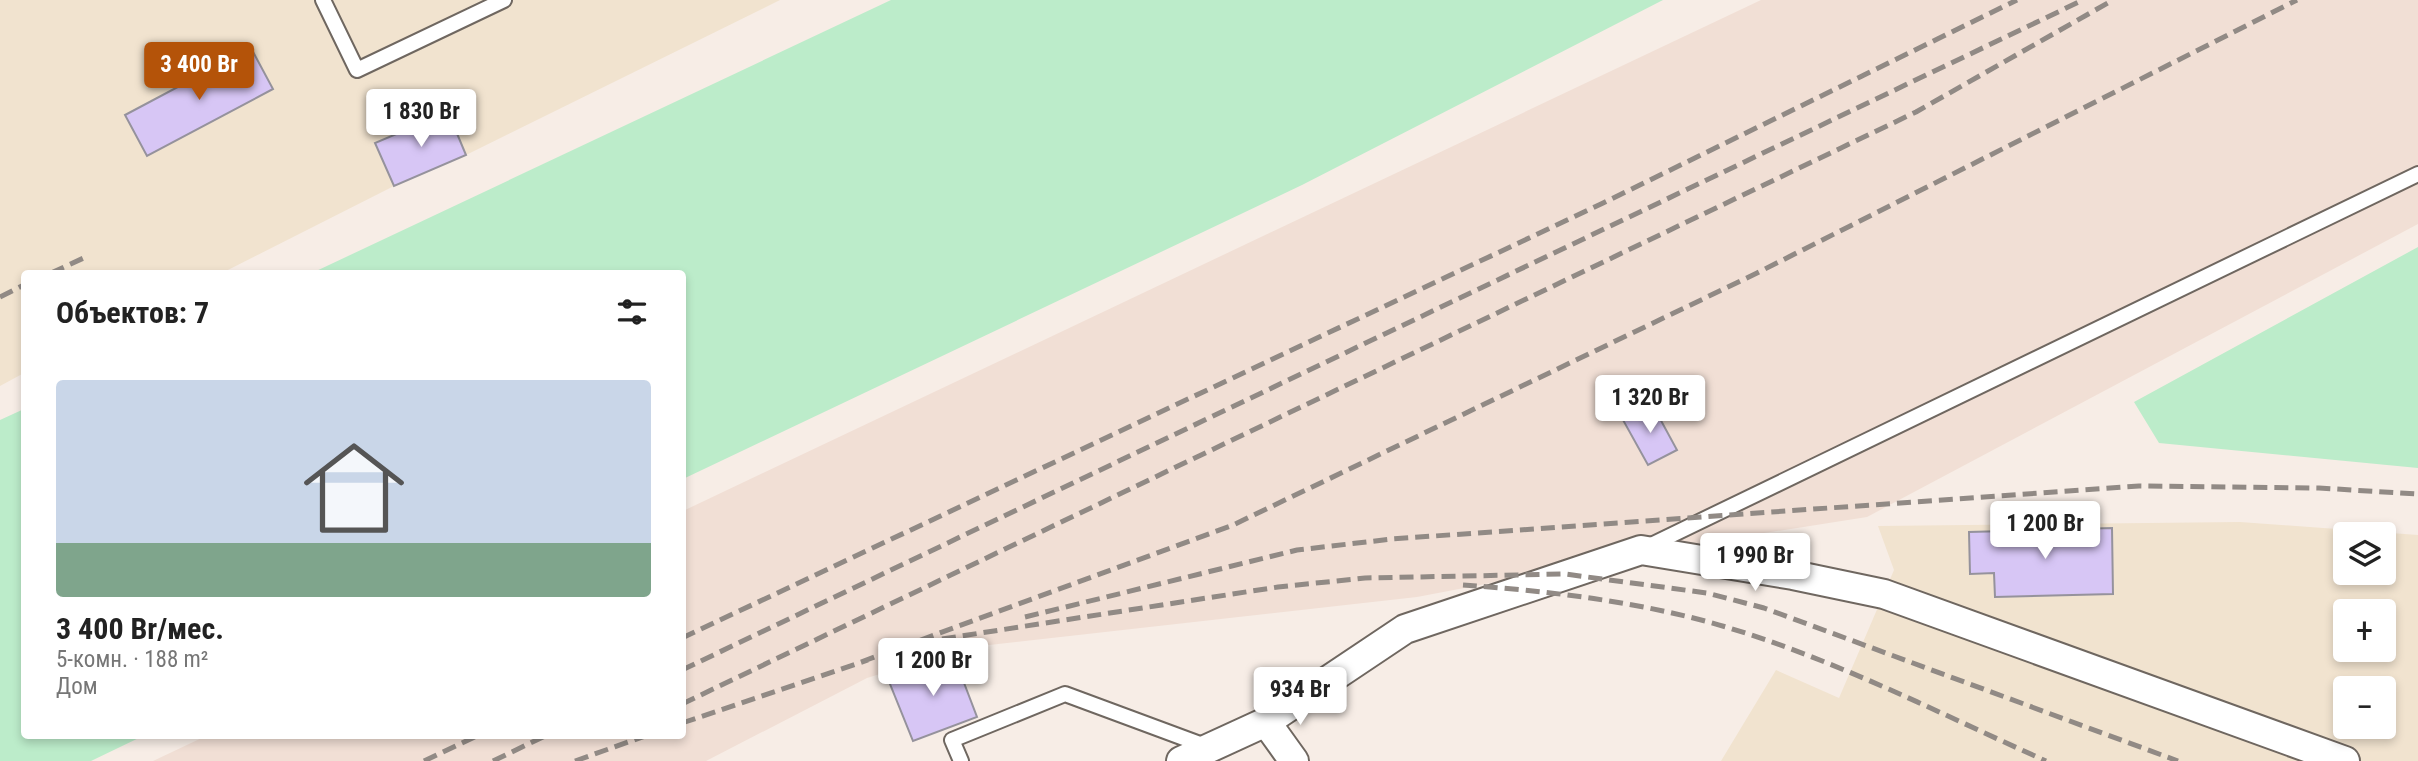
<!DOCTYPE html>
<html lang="ru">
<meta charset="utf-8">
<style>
:root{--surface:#fff;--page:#f2f2f2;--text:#222;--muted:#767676;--accent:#b45309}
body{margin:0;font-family:"Roboto Condensed",sans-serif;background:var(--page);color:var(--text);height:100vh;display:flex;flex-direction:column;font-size:26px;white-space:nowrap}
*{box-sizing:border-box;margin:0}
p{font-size:23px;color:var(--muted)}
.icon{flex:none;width:38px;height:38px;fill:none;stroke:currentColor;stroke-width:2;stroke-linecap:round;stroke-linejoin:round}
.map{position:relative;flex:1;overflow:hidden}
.panel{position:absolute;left:21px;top:270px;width:665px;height:469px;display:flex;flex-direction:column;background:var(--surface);border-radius:7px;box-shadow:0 4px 10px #0003}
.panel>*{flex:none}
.buttons{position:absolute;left:2333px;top:522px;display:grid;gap:14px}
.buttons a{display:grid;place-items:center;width:63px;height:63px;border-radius:7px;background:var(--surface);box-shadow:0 4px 10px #0003;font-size:35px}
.price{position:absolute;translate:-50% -60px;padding:0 16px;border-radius:7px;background:#fff;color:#222;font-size:23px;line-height:46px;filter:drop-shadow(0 2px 4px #0008)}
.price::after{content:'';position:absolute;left:50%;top:42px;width:21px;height:16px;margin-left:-10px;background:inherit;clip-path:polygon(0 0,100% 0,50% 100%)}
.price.current{background:var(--accent);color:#fff}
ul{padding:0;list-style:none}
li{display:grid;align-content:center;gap:14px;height:371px;padding:0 35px}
li span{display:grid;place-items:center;height:217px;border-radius:7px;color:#555}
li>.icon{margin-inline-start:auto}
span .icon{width:126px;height:126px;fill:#fffc;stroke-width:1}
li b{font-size:30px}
h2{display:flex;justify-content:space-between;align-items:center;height:84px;padding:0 35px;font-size:30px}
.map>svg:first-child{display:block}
</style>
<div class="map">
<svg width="2418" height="761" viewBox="0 0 2418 761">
<rect width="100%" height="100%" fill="#f7ede6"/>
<path fill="#f1dfd5" d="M1761,0H2418V224L1867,517L1694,544L1417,597L963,648L867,678L706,761H153L208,735H682L683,511Z"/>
<path fill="#f1e3cf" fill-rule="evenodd" d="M0,0H780L466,155L394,186L222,273H24V373L0,386Z
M2240,522L2418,535V761H1721L1776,670L1839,698L1894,570L1878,526ZM2345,534H2384V572H2345ZM2345,611H2384V649H2345ZM2345,688H2384V726H2345Z"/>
<path fill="#bcecca" d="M891,0H1663L1302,185L683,479L682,273H312Z
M2418,247V468L2159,443L2134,402Z
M24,409V735H145L91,761H0V420Z"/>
<path fill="#d7c6f5" stroke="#95929c" stroke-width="2" d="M251,48L273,89L147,156L125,115Z
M448,112L466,155L394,186L375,143Z
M1652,404L1677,450L1648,465L1623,420Z
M2112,528L2113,594L1995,597L1994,573L1970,574L1969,532Z
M953,654L977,717L913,741L888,679Z"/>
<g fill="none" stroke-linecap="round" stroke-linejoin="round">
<defs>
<path id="service" d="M323,0L357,70L504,0
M1645,548L2418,174
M961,761L952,740L1065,694L1208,747"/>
<path id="minor" d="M1266,722L1294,761
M1181,761L1266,722L1405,629L1641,550L1793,575L1884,594L2345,761"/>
</defs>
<use href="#service" stroke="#6f6760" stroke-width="18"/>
<use href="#minor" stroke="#6f6760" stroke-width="32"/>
<use href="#service" stroke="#fff" stroke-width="14"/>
<use href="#minor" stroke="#fff" stroke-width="28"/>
<path stroke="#918a85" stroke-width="5" stroke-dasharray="14 7" stroke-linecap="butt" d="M51,273L88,256
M0,297L24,285
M1463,585C1549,591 1643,602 1726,627C1836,660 1941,714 2046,761
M1025,617L1297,550L1392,539L2139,486L2319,488L2418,494
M682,638L1601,204L2017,0
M942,639L1278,587L1365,578L1565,574L1707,593L1764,608L2178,761
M861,662L1233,525L1757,273L2297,0
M682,670L2083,0
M682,704L1916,112L2113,0
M682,723L868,660
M424,761L479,735
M493,761L547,735
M575,761L648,735"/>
</g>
</svg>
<div class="buttons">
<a><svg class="icon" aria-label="layers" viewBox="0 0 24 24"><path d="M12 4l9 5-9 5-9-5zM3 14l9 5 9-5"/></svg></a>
<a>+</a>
<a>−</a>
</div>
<b class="price current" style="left:199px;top:102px">3 400 Br</b>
<b class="price" style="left:421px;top:149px">1 830 Br</b>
<b class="price" style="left:1650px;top:435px">1 320 Br</b>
<b class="price" style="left:2045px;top:561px">1 200 Br</b>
<b class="price" style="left:1755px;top:593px">1 990 Br</b>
<b class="price" style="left:933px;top:698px">1 200 Br</b>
<b class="price" style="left:1300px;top:727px">934 Br</b>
<section class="panel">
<h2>Объектов: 7<svg class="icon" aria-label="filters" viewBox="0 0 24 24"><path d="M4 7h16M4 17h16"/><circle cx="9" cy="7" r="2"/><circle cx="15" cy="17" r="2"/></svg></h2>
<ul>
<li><span style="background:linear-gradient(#c9d6e8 75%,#7fa58c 0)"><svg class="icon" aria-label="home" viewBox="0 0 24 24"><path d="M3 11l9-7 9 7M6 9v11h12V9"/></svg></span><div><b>3 400 Br/мес.</b><p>5-комн. · 188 m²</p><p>Дом</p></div></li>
</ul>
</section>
</div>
